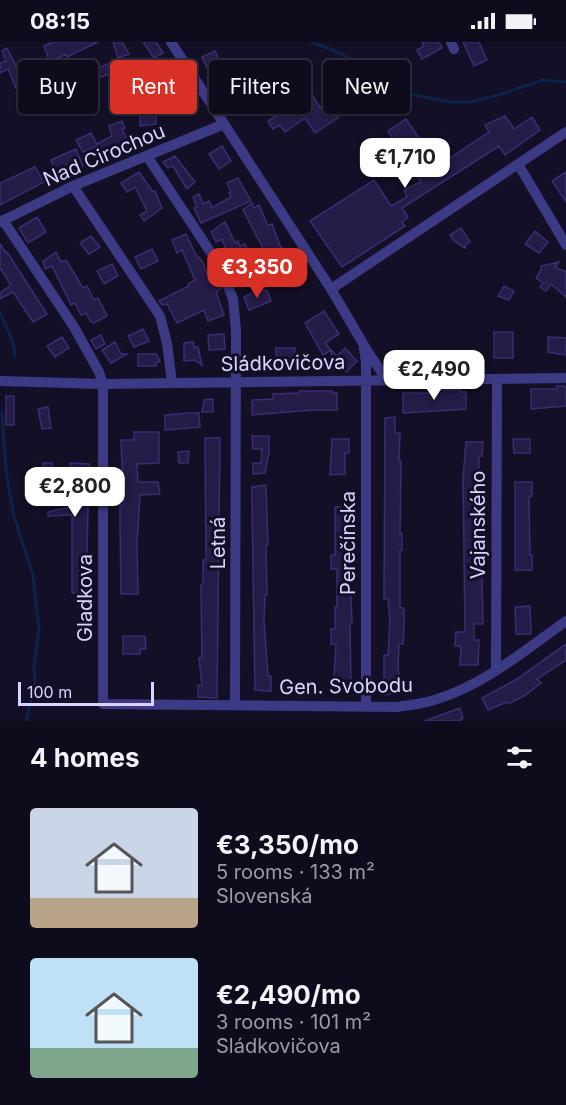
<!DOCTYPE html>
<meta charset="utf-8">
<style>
:root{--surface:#0e0b1c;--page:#171425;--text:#f1f3f6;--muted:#9b9ba3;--line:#2e2b3b;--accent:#d93025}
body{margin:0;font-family:Inter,sans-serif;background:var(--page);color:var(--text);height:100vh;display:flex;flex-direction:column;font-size:22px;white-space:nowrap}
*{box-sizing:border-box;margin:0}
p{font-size:20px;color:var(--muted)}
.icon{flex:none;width:33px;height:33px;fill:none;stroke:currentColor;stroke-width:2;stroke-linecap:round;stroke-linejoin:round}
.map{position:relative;height:679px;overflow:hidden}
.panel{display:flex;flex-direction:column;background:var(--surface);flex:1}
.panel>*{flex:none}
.banner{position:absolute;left:18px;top:18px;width:531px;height:54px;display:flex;gap:12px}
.scale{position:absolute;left:18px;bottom:15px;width:136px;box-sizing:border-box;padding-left:6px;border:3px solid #d9d4ff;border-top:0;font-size:16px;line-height:21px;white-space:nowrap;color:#d9d4ff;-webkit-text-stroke:4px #130f26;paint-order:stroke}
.price{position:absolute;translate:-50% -51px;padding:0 14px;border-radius:12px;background:#fff;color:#222;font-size:20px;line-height:39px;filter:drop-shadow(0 2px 3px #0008)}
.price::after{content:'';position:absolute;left:50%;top:36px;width:18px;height:14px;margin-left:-9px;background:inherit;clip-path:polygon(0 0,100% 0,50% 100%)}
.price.on{background:var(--accent);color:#fff}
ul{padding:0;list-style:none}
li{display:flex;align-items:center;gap:18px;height:150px;padding:0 30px}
li span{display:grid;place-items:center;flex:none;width:168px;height:120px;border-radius:6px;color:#555}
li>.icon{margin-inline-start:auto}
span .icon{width:72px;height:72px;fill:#fffc;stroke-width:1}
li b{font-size:26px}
h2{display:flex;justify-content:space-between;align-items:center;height:72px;padding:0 30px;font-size:26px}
.chip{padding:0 21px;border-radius:6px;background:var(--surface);box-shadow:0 2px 4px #0004,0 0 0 2px var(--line);font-size:21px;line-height:54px}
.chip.on{background:var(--accent);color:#fff}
.status{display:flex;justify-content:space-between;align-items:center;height:42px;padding:0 30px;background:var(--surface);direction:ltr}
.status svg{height:16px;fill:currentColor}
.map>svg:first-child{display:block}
</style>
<div class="status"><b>08:15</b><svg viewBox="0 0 49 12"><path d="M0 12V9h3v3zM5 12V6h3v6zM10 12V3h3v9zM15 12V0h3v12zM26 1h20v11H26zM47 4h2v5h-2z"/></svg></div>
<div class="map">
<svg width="566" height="679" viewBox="0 0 566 679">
<rect width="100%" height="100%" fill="#130f26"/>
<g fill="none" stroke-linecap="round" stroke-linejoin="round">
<path stroke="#0c2248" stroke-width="3" d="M312,0L342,12L409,52L449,60H470L498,53L543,38L566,40
M0,270L13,301L15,314
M2,370L6,429L14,475L33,533L39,588L34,622L35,641L26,679"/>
</g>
<path fill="#241b47" stroke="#3b2d73" stroke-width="1.5" d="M53,0H98L67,15L66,12L50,20L44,4Z
M113,0H122L129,12L118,16Z
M143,0H156L163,11L154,16Z
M422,0H439L442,6L422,17L417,8L424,4Z
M463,0H479L487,18L474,24Z
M7,6L28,47L37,43L42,55L23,63L8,27L0,31V21L6,19L2,9Z
M215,9L226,34L214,40L202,15Z
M120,17L124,26L93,38L86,23L92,20L96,27Z
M139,29L148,44L126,53L124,46L131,43L127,33Z
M301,34L320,66L337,55L342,64L335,69L339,75L315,91L305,76L285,90L280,83L273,87L268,79L296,61L287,43Z
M140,67L156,68V82L140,84Z
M505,74L514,87L532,75L540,88L505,113L499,104L402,166L408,175L402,180L405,184L342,225L310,179L374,138L391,164L407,155L404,148L421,140L388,89L406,77L438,124L489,90L485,83Z
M122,79L125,86L122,87L131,106L102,120L96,104L83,110L76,98L91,91L97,102L112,94L109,84Z
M222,104L231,119L219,127L209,112Z
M76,107L83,124L58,134L51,118Z
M175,114L195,140L187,147L173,124L168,126L163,120Z
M35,125L44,140L0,163V141Z
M139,130L153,150L155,149L162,166L144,179L140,173L147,169L135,145L127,150L121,141Z
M566,130V160L552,139Z
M238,136L251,159L201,181L194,166L197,165L193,155L199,152L203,162L209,159L212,166L231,155L229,151L231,150L227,141Z
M252,161L254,166L259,163L268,184L272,182L281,206L282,205L288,218L276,222L280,229L272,232L262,220L252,227L255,234L238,241L222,197L216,200L211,190L225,180L235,201L238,199L240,204L245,202L252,219L267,214L243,168Z
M37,175L46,190L28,201L19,186Z
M461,186L470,200L466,202L465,206L454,199L450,193Z
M535,189L548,200L539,211L525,202Z
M186,192L196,213L202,219L208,233L214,230L221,247L216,250L224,273L208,279L204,268L177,281L167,262L162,263L159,259L189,244L188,242L195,238L182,208L177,211L172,198Z
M91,194L100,205L89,212L80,201Z
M0,202L6,211L7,210L47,272L33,280L13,250L0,257V251L11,243L0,226Z
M152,207L158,219L141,227L135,215Z
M56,210L61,220L66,218L83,246L87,244L94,258L98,256L107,274L94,281L91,280L86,271L81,273L75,261L71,263L52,224L45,227L43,219Z
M559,220L555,225L566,230V255L551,242L546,249L540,245L543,241L536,236L541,228V224Z
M112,222L118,234L104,242L97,229Z
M504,244L514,249L509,258L498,254Z
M262,246L264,249L267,248L271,259L249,268L244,255Z
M324,269L339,292L325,301L331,308L323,313L305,281Z
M143,287L149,299L134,305L128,294Z
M494,290H513V316H494Z
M224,292L225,307L209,308L208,293Z
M101,293L105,302L96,307L91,298Z
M62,295L69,306L55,315L47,304Z
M548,295L566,296V313L548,310Z
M115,300L121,312H127L111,321L102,308Z
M193,300L194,305H198L202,323L195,318L184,319V301Z
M276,306H295V319H293V321L276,322Z
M345,306L357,319L346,330L344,327L332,328L331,308L337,314Z
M138,312H156L160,319L156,321V324H138Z
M263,317L262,329H249L248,318Z
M435,321V330H419V322Z
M557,344H564L566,346V364L531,367V347H557Z
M429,348H461V350H466V367L403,371V351H429Z
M299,349H332V351H337V368H312L252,373V358L273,357V352L299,351Z
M6,354H14V383H6Z
M213,357V370H202L204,358Z
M48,365L51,386L42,387L38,367Z
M189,371H199L200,385L165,388V373Z
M395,375V391H400L399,419H401L400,492H402V508H400V566H404V587L403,602H399L398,625L402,651L384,653V613H388L390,579L388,557H384L385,376Z
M134,390H159V421L137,422L138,440H158L160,452L140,453L137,502L138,552H121L120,481V463H124L121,398H134Z
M252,394H269V411L265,431L253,432V421H261L262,407H253Z
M205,396H220L217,656L198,655V643H202L199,616H202L201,543L203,542V518H206Z
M332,397H349V411H345V432L330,433Z
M513,397H530V411H514Z
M466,400H483L482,414H479L478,444H480L483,582H474V598H479L478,623H460L461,604H455L456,590H465L463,436Z
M189,409L188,421H179L178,410Z
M43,421H52V428H70V421L89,422L87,511L89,551H72V473L48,474V470L74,464V452H71V444L51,445L52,441L46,442Z
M515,440H532V454H529L530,513H532V528H515Z
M266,443L268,503H266L267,553H265L264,579L268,634H271V649H262V648H255L252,465V445Z
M335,465H350L349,503L352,581H350L351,648H336L334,634L336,602H331V587H335V565H337V527H331V513H335Z
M530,564L531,592H516L515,565Z
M123,594H145L146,607H140V612H123Z
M566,602V618L537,637L541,641L524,654L508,662L507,660L488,668L482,656L517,637Z
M460,666L463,676L461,677V679H425Z"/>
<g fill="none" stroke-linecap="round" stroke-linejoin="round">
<path stroke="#3d3a85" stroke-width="10" d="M171,0L331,247L368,310L384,334L393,337
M451,0L454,7
M147,114L221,226L233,257L236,288L235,663
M518,122L566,203
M73,144L160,274L167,301L172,341
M3,178L74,285L99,330L103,342V662L397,665C409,663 422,662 434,658C483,644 525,608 566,579
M0,180L73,144L224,82
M331,247L566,90
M364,306L366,321V664
M0,339L103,342L566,336
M496,628L497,337"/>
</g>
<g text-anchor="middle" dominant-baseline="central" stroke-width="6" stroke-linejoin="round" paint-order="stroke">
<g font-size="20" fill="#d9d4ff" stroke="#130f26">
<text transform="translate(104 113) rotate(-23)">Nad Cirochou</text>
<text transform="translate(283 321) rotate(-1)">Sládkovičova</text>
<text transform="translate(478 483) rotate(-90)">Vajanského</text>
<text transform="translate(218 501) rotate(-90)">Letná</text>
<text transform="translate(348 501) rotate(-90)">Perečínska</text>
<text transform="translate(85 556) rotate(-90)">Gladkova</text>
<text transform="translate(346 644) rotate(-1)">Gen. Svobodu</text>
</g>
</g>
</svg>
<div class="scale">100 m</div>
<b class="price" style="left:405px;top:147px">€1,710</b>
<b class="price on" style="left:257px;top:257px">€3,350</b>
<b class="price" style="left:434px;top:359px">€2,490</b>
<b class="price" style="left:75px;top:476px">€2,800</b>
<div class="banner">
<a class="chip">Buy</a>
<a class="chip on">Rent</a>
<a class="chip">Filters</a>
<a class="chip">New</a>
</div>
</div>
<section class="panel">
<h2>4 homes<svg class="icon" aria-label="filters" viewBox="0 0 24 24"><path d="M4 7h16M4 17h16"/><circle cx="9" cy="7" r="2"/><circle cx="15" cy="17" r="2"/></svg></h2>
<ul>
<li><span style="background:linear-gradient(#c9d6e8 75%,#b9a48a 0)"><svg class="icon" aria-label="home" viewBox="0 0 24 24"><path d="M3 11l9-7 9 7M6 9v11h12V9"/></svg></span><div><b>€3,350/mo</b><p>5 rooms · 133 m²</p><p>Slovenská</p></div></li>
<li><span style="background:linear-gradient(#bfe0f5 75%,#7fa58c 0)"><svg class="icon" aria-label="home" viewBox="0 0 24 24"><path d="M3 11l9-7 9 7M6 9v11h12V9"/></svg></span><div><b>€2,490/mo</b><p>3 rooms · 101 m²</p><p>Sládkovičova</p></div></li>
</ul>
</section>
